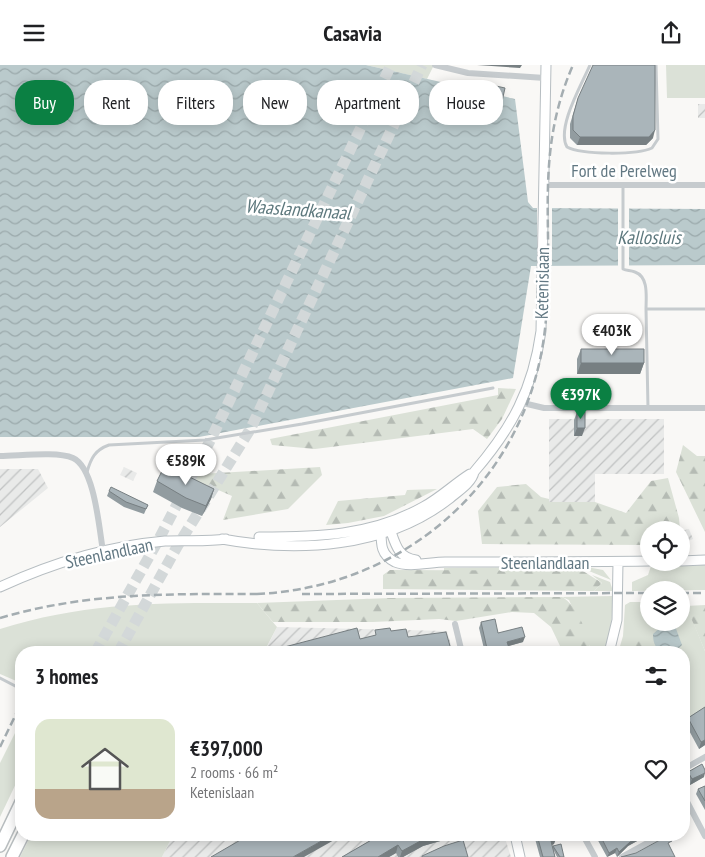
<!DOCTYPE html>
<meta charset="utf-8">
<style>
:root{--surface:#fff;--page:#f6f6f6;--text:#202124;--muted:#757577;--line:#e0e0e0;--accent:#0b8043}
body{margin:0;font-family:"PT Sans Narrow",sans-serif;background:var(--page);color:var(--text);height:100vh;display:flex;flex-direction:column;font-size:19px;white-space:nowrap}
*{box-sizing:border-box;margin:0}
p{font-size:16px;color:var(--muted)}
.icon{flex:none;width:28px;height:28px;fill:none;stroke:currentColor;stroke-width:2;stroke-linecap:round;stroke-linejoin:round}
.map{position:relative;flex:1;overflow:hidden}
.sheet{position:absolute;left:15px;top:581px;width:675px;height:195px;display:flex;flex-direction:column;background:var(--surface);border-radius:20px;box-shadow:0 2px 12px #0003}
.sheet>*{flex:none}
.guide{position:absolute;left:15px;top:15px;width:675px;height:45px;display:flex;gap:10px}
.fabs{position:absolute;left:640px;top:456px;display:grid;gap:10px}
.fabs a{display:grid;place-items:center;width:50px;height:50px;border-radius:50%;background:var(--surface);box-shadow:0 2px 12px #0003;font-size:25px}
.price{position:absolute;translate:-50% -42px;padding:0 11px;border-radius:18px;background:#fff;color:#222;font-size:16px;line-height:32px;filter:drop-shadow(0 1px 2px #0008)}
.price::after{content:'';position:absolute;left:50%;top:30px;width:15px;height:11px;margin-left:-8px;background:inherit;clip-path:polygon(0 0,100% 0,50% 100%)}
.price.current{background:var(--accent);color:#fff}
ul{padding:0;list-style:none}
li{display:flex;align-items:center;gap:15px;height:125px;padding:0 20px}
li+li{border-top:1px solid var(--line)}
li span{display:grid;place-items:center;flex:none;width:140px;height:100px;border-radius:15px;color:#555}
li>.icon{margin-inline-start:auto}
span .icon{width:60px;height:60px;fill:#fffc;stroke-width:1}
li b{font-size:21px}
h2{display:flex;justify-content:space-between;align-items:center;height:60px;padding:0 20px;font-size:21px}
.chip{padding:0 18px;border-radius:20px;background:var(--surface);box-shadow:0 2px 12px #0003;font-size:18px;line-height:45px}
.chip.current{background:var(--accent);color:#fff}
header{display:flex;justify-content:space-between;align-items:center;height:65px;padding:0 20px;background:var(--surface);font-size:22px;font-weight:800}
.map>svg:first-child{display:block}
</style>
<header><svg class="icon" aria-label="menu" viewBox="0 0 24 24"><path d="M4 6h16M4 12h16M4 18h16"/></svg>Casavia<svg class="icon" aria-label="share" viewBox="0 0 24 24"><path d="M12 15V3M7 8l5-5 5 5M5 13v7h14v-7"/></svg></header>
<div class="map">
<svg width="705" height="792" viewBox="0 0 705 792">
<defs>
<pattern id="industrial-furrows" width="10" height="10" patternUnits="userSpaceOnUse" patternTransform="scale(1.25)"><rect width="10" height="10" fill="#e9eae9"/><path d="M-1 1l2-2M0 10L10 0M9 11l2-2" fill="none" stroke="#c0c2c2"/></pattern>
<pattern id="forest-firs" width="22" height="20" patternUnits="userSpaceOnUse" patternTransform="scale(1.25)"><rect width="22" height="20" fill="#dbe1d7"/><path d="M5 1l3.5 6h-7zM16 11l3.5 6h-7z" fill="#b5bbb4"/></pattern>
<pattern id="water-waves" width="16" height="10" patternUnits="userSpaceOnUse" patternTransform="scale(1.25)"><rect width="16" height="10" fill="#bacacc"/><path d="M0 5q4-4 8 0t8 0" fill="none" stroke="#9ba9ab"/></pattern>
</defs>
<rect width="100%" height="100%" fill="#f9f8f6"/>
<path fill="url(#industrial-furrows)" d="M698,39H705V53H698Z
M549,354H664V409H595V437H549Z
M124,402L137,408L133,416L120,410Z
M0,404H38L48,423L0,462Z
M689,464L693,474L683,478L681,466Z
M277,562L447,566L453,587L264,588Z
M173,770H504L511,792H162Z"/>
<path fill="#dbe1d7" d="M366,0H434L427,14Z
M666,0H705V33H667Z
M705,500V525L632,526V517L648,510L651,501Z
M583,502V506H444V503Z
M587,502L603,505L611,515L589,506Z
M592,510L610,517L613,526H594L602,518Z
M612,531C612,551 613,569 603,587H590V582L569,535L562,532Z
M630,537H649V558H681V537H685L705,586V645L684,656V588H618L623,571L625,540Z
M257,538L277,562L264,587L21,588V618L0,609V564C88,536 167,538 257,538Z
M21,656V708L0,752V698Z
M31,770H173L162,792H20Z"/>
<path fill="url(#forest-firs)" d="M498,323L516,324L502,354L487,374L473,364L315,384L272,380L270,374L498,330Z
M683,380L697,391H705V467L676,407Z
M320,402L322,410L288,444L223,455L232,431L184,410Z
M668,413L679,453L680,465H649V480L482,479L478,446L497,422L526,419L541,432L549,434V437H595L626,448L651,416Z
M437,424L384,451L348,458L326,460L338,436L405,430L407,425Z
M390,505L583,506L602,518L594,526L383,524V510Z
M562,532C576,539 590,571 590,587H543L561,583L551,562L534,548L512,547L456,556L439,554L373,557H273L257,538L390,533Z
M705,540V586L686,541Z
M636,571L643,577L640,587H625Z"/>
<path fill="url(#water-waves)" d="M0,0H366L515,34L528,137L533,143L705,144V200L531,201L513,313L199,372H0Z
M663,560L675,561L682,580L678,584L666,588C656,584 653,580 653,569Z"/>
<path fill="#f9f8f6" d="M537,141H552V200H537Z
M618,142H629V203H618Z"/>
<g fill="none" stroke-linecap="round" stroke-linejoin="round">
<path stroke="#d3d8d9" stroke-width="11" stroke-dasharray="11 5.5" stroke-linecap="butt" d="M95,588L159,474L212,372L391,0
M118,588L178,480L251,363L422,0"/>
<defs>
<path id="secondary" d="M389,461C395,477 397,493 416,495
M381,465C381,480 381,490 395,497C409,503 430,497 445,497C513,497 581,497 649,496
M259,472C317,472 371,471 423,442C440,433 454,419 470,409
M222,474C298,488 386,483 449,434C457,427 472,418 474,407C512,363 533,324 541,266L546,0
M681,496L705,495
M0,522C52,498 108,481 165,476C185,475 206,477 226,474
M609,588L617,555L618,497
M515,770L520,792"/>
<path id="highway" d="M0,781L21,737
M12,792L23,770"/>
</defs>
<use href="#secondary" stroke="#b6bdc1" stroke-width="11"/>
<use href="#highway" stroke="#b8bdbf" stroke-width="14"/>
<path stroke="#c6cbce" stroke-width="3" d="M590,0C582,19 556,63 567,82C582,90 637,90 652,83L658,74L656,0
M623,120V204C627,206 630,205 635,207C649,212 646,232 646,244
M648,343L646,244H705
M87,407C91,393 95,385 109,380L205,375L302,359L493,323
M0,613L21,624"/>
<path stroke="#c6cbce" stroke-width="6" d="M435,0L468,8L545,13
M543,120H705
M523,338L544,343H705
M0,391C19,391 57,386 73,393C95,403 99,464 103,486
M455,559L462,588
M684,704L705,692
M684,731L705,771
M583,770L595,792
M622,792L662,770"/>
<use href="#secondary" stroke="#fff" stroke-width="9"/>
<use href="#highway" stroke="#fff" stroke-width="11"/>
<path stroke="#a4adb1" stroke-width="2.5" stroke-dasharray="8 4" stroke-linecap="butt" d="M681,528H705
M257,529C406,522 528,415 545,264C556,169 532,94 573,0
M302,529L649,528
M0,553C88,527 171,529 262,529
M0,682L17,647"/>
</g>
<path fill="#929ca0" d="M496,21L501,41L499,46L490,44Z
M578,33L653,73L646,80H577L570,73V59Z
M581,284L644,298L640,309H577V294Z
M577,347L582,371H574V355Z
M157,416L214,424L211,434L202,451L182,443L153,427Z
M109,426L148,440L144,449L124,442L107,431Z
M481,557L498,568L523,577L508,581L507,588H485L479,563Z
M705,642V680L699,684L686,660L688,653Z
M688,707L704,712L690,720L686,712Z
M705,721V745L696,729L698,724Z
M380,770H461L423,781L403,792H398L396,788L389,792H342Z
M534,770H555L554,779L552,780V783L553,781L564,792H557L553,784L555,792H540Z
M595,770H615L617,775L627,770H648L628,781L617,792L615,788L607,792Z"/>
<path fill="#777f82" d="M477,0H522L520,3Z
M655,65L653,73L646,80H577L580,72Z
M581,298H644L640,309H577Z
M577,363H585L582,371H574Z
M214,424L211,434L202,451L206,441Z
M525,572L523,577L505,582L507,577Z
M509,583L507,588H498L499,585Z
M705,675V680L699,684L701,677Z
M687,686L685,692H684V688Z
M705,708L704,712L690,720L692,714Z
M687,751L686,756L684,757V753Z
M332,770H343L304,792H293Z
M435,770H461L423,781L403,792H400L402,786L426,773Z
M642,770H648L628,781L617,792L619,787L630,777Z
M671,770H678L668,775L670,771Z
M556,774L554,779L549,781L551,776Z
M398,780L396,788L389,792H378Z
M617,783L615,788L607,792L609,788Z"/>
<path fill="#aab5ba" stroke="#777f82" d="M593,0H655V65L649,72H580L573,65V51L578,33Z
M496,21L505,23L501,41L492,39Z
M581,284H644V298H581Z
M577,347H585V363H577Z
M165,400L214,424L206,441L186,433L157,416Z
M111,422L148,440L146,444L126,437L109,426Z
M495,554L498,568L522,562L525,572L507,577L509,583L499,585L500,588H488L481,557Z
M357,563L360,574L376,570L375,565L390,563L391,566L406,564L408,572L446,567L452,588H274L273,585Z
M705,642V675L701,677L688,653Z
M684,680L687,686L684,688Z
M702,699L705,705V708L692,714L688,707Z
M705,721V736L698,724Z
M684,744L687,751L684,753Z
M249,770H332L293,792H211Z
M380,770H435L426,773L402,786L398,780L378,792H342Z
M537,770H555L556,774L551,776L555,792H543Z
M600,770H615L617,775L627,770H642L630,777L619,787L617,783L609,788Z
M669,770L672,776L668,778L675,792H621L636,788Z
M463,775L468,792H422V791L444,781Z
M561,779L564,792H560L553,781Z"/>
<g text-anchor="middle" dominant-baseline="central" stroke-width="5" stroke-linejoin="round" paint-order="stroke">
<g font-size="18" fill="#627883" stroke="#fff">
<text x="624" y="105">Fort de Perelweg</text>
<text transform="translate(542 218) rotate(-89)">Ketenislaan</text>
<text transform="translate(109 488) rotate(-12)">Steenlandlaan</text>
<text x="545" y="497">Steenlandlaan</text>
</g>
<g font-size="19" font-style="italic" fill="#5d787d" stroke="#fff">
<text transform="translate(298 144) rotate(4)">Waaslandkanaal</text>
<text x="649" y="172">Kallosluis</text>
</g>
</g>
</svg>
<div class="fabs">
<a><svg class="icon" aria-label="locate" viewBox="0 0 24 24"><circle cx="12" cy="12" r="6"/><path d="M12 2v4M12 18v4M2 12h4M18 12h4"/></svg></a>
<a><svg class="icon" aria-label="layers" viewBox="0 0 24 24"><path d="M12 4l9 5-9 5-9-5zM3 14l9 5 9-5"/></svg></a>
</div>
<b class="price" style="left:612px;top:291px">€403K</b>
<b class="price current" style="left:581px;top:355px">€397K</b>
<b class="price" style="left:186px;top:421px">€589K</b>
<div class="guide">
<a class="chip current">Buy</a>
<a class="chip">Rent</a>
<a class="chip">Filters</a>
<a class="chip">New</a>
<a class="chip">Apartment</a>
<a class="chip">House</a>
</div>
<section class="sheet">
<h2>3 homes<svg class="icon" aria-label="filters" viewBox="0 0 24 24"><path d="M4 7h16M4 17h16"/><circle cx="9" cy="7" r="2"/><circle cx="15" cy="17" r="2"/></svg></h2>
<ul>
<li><span style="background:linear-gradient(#dfe7d0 70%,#b9a48a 0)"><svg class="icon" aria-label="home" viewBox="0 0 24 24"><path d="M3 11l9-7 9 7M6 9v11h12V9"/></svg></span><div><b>€397,000</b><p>2 rooms · 66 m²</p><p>Ketenislaan</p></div><svg class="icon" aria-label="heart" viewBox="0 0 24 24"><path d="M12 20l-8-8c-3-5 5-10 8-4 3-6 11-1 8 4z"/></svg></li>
</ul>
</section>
</div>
